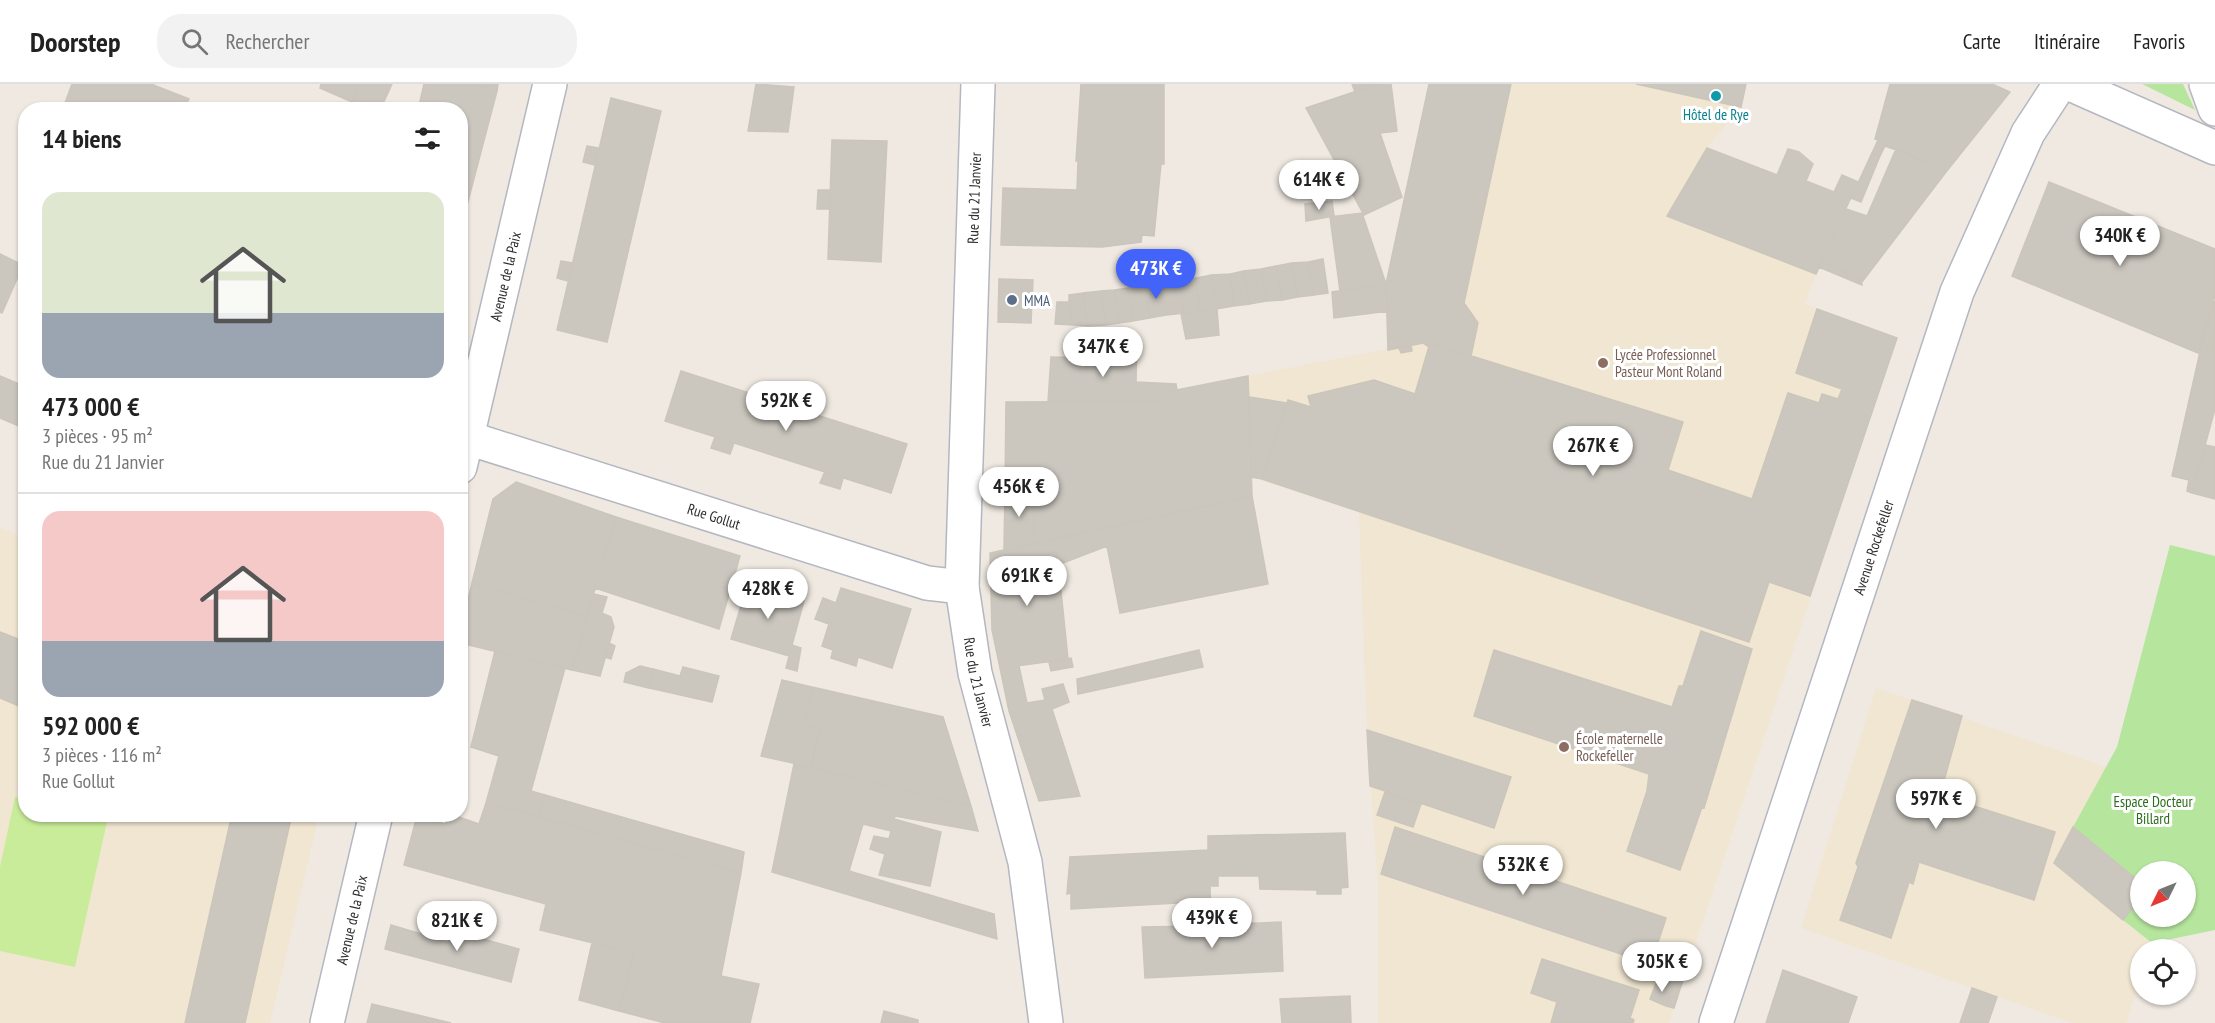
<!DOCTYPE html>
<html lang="fr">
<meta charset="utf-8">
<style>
:root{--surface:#fff;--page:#f2f2f2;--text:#222;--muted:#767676;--line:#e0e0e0;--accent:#4264fb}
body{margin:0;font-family:"PT Sans Narrow",sans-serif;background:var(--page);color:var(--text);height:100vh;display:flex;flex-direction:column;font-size:22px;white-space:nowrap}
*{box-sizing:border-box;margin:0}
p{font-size:20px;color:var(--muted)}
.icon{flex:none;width:33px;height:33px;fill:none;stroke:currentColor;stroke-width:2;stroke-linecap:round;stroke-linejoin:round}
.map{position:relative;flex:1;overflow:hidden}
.side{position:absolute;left:18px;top:18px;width:450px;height:720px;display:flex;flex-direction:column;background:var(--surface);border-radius:24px;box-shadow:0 2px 4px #0004}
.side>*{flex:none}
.needle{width:39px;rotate:227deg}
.controls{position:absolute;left:2130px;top:777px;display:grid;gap:12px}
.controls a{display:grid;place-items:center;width:66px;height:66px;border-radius:50%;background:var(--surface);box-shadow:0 2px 4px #0004;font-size:30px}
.price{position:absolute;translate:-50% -51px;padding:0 14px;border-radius:21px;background:#fff;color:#222;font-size:20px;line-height:39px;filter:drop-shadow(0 2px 3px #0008)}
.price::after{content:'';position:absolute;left:50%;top:36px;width:18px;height:14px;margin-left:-9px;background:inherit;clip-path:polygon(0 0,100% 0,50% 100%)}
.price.active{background:var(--accent);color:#fff}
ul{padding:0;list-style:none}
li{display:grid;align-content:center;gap:12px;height:318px;padding:0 24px}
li+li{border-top:2px solid var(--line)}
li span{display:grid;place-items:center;height:186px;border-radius:18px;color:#555}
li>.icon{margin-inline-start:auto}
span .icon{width:108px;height:108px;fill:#fffc;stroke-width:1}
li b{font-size:26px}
h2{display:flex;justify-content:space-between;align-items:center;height:72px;padding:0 24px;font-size:26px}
header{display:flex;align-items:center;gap:36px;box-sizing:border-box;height:84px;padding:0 30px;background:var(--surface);border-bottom:2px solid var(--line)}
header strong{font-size:28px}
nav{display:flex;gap:33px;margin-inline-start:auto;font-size:21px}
.search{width:420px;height:54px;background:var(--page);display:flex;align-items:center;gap:15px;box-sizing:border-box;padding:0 21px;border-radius:24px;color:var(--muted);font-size:22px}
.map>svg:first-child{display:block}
</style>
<header>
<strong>Doorstep</strong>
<div class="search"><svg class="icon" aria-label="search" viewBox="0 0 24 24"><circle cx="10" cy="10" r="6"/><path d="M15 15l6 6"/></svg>Rechercher</div>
<nav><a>Carte</a><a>Itinéraire</a><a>Favoris</a></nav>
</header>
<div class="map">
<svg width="2215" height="939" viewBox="0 0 2215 939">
<rect width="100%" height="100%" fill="#efe9e1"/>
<path fill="#f0e6d1" d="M1429,0H1636L1741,23L1707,64L1668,132L1816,190L1805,220L1897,254L1689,879L1666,873L1657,897L1680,905L1669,939H1378V803L1367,646L1359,428L1251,393L1248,292L1388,265Z
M0,444L25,454L26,730L319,731L270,939H0Z
M1876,604L2106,683L2054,779L2152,859L2150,865L2140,866V895L2126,939H2073L1801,844Z"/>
<path fill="#b6e59e" d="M2142,0H2183L2195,26Z
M2170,461L2215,472V846L2152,859L2123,836L2140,815V832H2186V788H2140V798L2073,743L2117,663Z"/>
<path fill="#c9ec9a" d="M15,713L25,715L26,730H96L108,733L75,883L0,867V783Z"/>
<path fill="#cbc7bf" stroke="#cbc5ba" stroke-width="1.5" d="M72,0H151L189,15L184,26H72L64,22Z
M321,0H358L352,18L320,4Z
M358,0H392L380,26H371L352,18Z
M424,0H474L497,7L467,121L460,119V26H418Z
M474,0H498L497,7Z
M756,0L794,3L788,48L748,47Z
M1081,0H1164V80H1161L1154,152L1142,151L1141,158L1102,163L1001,161L1003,104L1077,106L1078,77H1076Z
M1352,0H1378L1355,8Z
M1378,0H1391L1397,47L1380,49L1402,113L1364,131L1306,24Z
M1429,0H1511L1464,219L1478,239L1471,272L1430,259L1429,263L1423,259L1388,266L1386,200Z
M1636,0H1746L1741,23Z
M1890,0H1992L2010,8L1946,88L1916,73L1885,62L1880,72L1872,69L1878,56L1875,55Z
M611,14L661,27L607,258L557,246Z
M832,56L887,57L881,178L828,175Z
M587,62L599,64L595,81L583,78Z
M1707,64L1777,91L1788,65L1799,68L1813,80L1806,97L1834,108L1842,91L1858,98L1816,190L1667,132Z
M1896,65L1946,88L1862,198L1822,177L1846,125L1867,132Z
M1872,69L1880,72L1861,118L1851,114Z
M2049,98L2215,165V212L2198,269L2012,192Z
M818,106H830V125H817Z
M1332,117L1334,132L1306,137L1305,120Z
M460,119L467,121L460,144Z
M1362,129L1386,200L1340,207L1330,133Z
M0,170L23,181L2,229L0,228Z
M1323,175L1328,209L1314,211L1308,178Z
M561,177L573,179L568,197L557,194Z
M1822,177L1861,196L1862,201L1819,183Z
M1308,178L1314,211L1298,213L1292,179Z
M1292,179L1298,213L1282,216L1276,182Z
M1276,182L1282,216L1267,217L1261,185Z
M1261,185L1267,217L1250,220L1244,187Z
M1244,187L1250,220L1234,222L1230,190Z
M1230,190L1234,222L1217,225L1212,191Z
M1212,191L1217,225L1200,227L1196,194Z
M1196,194L1200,227L1184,229L1180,196Z
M999,195L1033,196L1031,239L998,238Z
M1180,196L1184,229L1167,231L1162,198Z
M1162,198L1167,231L1150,234L1144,201Z
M1386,200L1388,227L1334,234L1332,208Z
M1144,201L1150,234L1133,237L1128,204Z
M1128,204L1133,237L1120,239L1115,206Z
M1115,206L1120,239L1106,241L1101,207Z
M1101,207L1106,241L1088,242L1083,209Z
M1083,209L1088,242L1073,241L1069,218V211Z
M2214,217L2215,218V264L2202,259Z
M1057,218H1069L1073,241L1055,240Z
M1217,225L1219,251L1186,255L1181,230Z
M1817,225L1897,254L1810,512L1769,498L1749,558L1262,395L1288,316L1311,323L1308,312L1374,296L1415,310L1430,259L1683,338L1668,386L1752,415L1788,309L1819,319L1822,310L1838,315L1842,305L1796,289Z
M2202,259L2215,264V325L2192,409L2187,407L2189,396L2172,392Z
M1103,260H1137L1136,298L1176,300L1177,307L1162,309L1161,317L1048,318L1051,273L1102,274Z
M1411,261L1412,267L1401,269L1399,264Z
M681,287L907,360L891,409L665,337Z
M0,292L26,303V345L0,334Z
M1248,292L1252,412L1034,460V405H1005L1006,318L1161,317L1162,309Z
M1249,313L1287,319L1262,395L1251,393Z
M715,353L734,359L730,370L711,364Z
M2205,361L2215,363V415L2192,409Z
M825,387L843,394L840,405L820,399Z
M516,398L616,433L587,532L472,499L493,415Z
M1005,405H1034V460L1004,466Z
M1252,412L1268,500L1120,529L1107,462L1058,481L1057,468L1041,470L1039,458Z
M616,433L740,472L719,545L595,504Z
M1039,458L1041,470L1057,468L1068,575L1000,584L992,546L990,469Z
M748,498L804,517L789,572L731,555Z
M472,499L587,532L572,586L460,559V548Z
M841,504L911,525L892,584L858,573L856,582L831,574L833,566L822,562L829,540L815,535L823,514L836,519Z
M594,510L607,513L602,529L611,533L614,543L600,592L572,586Z
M1701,547L1752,565L1704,724L1702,723L1680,786L1627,767L1647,707L1649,690L1474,632L1494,566L1672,623L1679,602H1683Z
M0,548L26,558V625L0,614Z
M609,559L615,562L611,575L605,573Z
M792,561L801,564L797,587L786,584Z
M1199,566L1203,583L1078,610L1077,595Z
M495,567L565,584L531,707L545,711L539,732L486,719L499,672L471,663Z
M1071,574L1073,583L1051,587L1049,578Z
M640,582L653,585L649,604L624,598L626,589Z
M1019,582L1027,619L1045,616L1042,605L1063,600L1069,618L1052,625L1080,712L1039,717L1009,627L1000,584Z
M683,583L719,592L712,618L649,604L653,585L680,592Z
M782,596L812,603L805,641L820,644L811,683L761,672Z
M812,603L943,633L971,722L811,683L820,644L805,641Z
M1912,616L1962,632L1940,711L2055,748L2034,816L1919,778L1913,800L1909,798L1891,854L1840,836L1858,783L1856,779Z
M1367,646L1511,693L1494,744L1370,702Z
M794,680L971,722L978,747L895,732L894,735L941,748L930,802L879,791L885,770L870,765L874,752L889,755L891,747L863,740L849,787L994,830L997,855L772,788Z
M1385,708L1421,720L1413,743L1377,731Z
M545,711L744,768L741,789L539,732Z
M486,719L741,789L721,892L759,900L750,939H665L619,927L634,869L540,846L546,820L404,781L417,732L445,740L450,730L479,740Z
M232,730H292L245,939H185Z
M1395,743L1666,834L1651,880L1381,790Z
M2073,743L2140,798V815L2123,836L2054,779Z
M1345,749L1348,803L1341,804V810H1317V806L1260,805L1259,792H1218V802H1210L1211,836H1197L1196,818L1071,825V809L1067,810L1070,773L1208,766V752Z
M1197,836H1211L1212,841L1281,838L1283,887L1145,894L1142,843L1198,842Z
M391,841L448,858L451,846L519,865L511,898L385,865Z
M592,859L634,869L619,927L579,916Z
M1665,873L1689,879L1680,905L1657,897Z
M1542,875L1639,906L1630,934L1634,936L1633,939H1551L1557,918L1531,909Z
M1783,886L1857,913L1848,939H1766Z
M1657,897L1673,903L1666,922L1650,915Z
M1673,903L1680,905L1674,924L1666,922Z
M1972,904L1997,913L1988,939H1960Z
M1350,912L1351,939H1282L1280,915Z
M372,920L451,939H367Z
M884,927L918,936V939H881Z"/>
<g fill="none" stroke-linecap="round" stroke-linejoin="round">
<defs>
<g id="minor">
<path id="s1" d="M978,0L962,503L975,589L1025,778L1046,939"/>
<path d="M2070,0L2215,64"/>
<path d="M2206,0L2215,25"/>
<path id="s2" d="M468,354L927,499L962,503"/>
<path id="s3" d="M1716,939L1957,208L2028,49L2060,0"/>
</g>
<g id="secondary">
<path id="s4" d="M460,383L550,0"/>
<path id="s5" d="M327,939L376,730"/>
</g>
</defs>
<use href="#minor" stroke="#b4b7c1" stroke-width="36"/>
<use href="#secondary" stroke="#b4b7c1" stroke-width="36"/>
<use href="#minor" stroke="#fff" stroke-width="33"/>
<use href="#secondary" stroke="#fff" stroke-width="33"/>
</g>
<circle fill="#0f9aa8" stroke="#fff" stroke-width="2" cx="1716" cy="12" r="6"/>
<circle fill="#5c6f8a" stroke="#fff" stroke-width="2" cx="1012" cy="216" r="6"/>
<g fill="#8d6e63" stroke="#fff" stroke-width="2">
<circle cx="1603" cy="279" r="6"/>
<circle cx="1564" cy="663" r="6"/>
</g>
<g text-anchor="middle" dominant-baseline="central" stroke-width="6" stroke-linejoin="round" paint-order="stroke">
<g font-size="15" fill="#0d838f" stroke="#fff">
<text x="1716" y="30">Hôtel de Rye</text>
</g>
<g font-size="15" fill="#2e2e2e" stroke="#fff">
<text transform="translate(974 114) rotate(-88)">Rue du 21 Janvier</text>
<text stroke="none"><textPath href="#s4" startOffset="196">Avenue de la Paix</textPath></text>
<text stroke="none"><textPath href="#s2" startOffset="258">Rue Gollut</textPath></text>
<text stroke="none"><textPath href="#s3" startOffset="501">Avenue Rockefeller</textPath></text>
<text stroke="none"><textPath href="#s1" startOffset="600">Rue du 21 Janvier</textPath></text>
<text stroke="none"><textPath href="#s5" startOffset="106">Avenue de la Paix</textPath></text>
</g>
<g font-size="15" fill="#4e5e75" stroke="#fff" text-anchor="start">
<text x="1024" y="216">MMA</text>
</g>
<g font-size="15" fill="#785e54" stroke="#fff" text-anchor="start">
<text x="1615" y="270">Lycée Professionnel<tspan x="1615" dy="17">Pasteur Mont Roland</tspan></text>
<text x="1576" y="654">École maternelle<tspan x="1576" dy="17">Rockefeller</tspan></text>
</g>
<g font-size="15" fill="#2c6e1b" stroke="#fff">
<text x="2153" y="717">Espace Docteur<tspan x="2153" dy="17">Billard</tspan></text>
</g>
</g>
</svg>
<div class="controls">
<a><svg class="needle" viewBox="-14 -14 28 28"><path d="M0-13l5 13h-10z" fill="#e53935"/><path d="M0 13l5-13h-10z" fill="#767676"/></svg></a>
<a><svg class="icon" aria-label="locate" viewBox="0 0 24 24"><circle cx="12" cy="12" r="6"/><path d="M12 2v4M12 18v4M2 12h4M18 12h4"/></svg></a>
</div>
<b class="price" style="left:1319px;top:127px">614K €</b>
<b class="price" style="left:2120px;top:183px">340K €</b>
<b class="price active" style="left:1156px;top:216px">473K €</b>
<b class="price" style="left:1103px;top:294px">347K €</b>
<b class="price" style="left:786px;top:348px">592K €</b>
<b class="price" style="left:1593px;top:393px">267K €</b>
<b class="price" style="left:1019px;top:434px">456K €</b>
<b class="price" style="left:1027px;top:523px">691K €</b>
<b class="price" style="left:768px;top:536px">428K €</b>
<b class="price" style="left:1936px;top:746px">597K €</b>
<b class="price" style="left:1523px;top:812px">532K €</b>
<b class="price" style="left:1212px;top:865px">439K €</b>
<b class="price" style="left:457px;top:868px">821K €</b>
<b class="price" style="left:1662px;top:909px">305K €</b>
<section class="side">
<h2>14 biens<svg class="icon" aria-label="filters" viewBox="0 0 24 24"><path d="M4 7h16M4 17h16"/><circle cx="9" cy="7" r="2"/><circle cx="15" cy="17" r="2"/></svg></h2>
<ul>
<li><span style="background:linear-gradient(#dfe7d0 65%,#9aa5b1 0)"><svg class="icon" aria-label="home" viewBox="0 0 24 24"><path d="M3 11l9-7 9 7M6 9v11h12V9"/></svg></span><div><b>473 000 €</b><p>3 pièces · 95 m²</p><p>Rue du 21 Janvier</p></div></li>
<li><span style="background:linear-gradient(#f6c9c9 70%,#9aa5b1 0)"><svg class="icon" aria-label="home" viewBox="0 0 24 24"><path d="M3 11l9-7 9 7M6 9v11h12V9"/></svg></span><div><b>592 000 €</b><p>3 pièces · 116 m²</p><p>Rue Gollut</p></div></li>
</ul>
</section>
</div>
